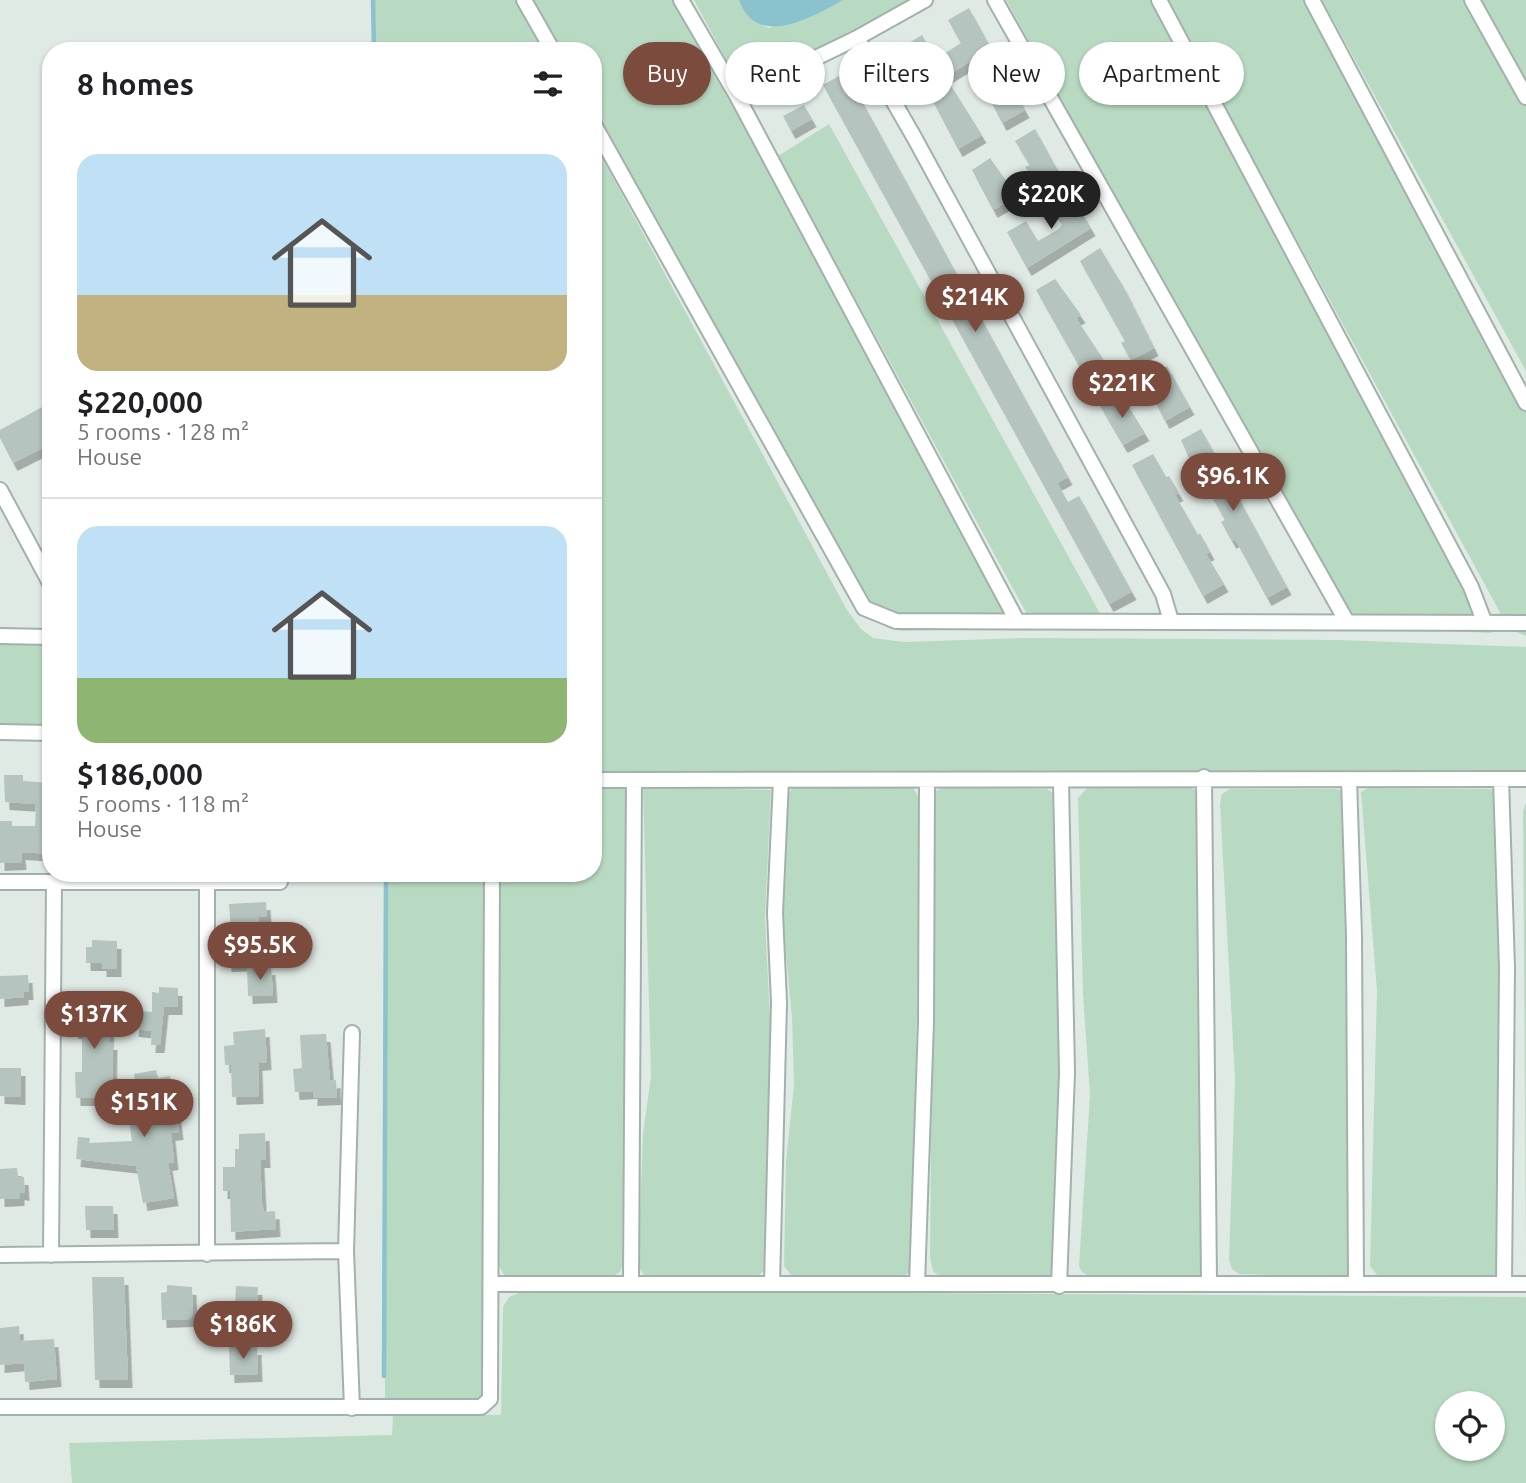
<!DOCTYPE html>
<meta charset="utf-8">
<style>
:root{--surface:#fff;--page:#f6f6f6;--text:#202124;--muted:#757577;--line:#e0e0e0;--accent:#7b4c3e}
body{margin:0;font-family:Ubuntu,sans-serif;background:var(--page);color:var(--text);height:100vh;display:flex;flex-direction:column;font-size:26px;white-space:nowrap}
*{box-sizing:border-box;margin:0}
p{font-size:23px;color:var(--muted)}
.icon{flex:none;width:38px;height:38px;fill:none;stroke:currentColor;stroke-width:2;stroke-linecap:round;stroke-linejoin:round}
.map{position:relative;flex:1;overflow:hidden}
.sheet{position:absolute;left:42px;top:42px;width:560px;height:840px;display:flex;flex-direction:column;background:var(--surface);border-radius:28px;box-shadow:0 2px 5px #0004}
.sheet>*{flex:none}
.guide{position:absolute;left:623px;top:42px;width:665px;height:63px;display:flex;gap:14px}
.fabs{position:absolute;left:1435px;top:1391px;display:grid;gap:14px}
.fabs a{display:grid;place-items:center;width:70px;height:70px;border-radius:50%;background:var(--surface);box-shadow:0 2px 5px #0004;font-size:35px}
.price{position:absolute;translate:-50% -60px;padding:0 16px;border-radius:24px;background:var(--accent);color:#fff;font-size:23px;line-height:46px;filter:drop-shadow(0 2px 4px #0008)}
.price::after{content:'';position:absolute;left:50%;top:42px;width:21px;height:16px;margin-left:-10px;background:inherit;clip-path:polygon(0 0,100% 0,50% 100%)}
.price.selected{background:#222;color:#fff}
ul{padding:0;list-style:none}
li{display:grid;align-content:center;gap:14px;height:371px;padding:0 35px}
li+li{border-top:2px solid var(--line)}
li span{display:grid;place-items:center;height:217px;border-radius:21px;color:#555}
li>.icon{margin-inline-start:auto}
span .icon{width:126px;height:126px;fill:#fffc;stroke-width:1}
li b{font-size:30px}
h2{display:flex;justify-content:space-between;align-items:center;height:84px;padding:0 35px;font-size:30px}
.pill{padding:0 24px;border-radius:32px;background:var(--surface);box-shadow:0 2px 5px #0004;font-size:24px;line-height:63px}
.pill.selected{background:var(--accent);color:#fff}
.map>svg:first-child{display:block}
</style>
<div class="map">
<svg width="1526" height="1483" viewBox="0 0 1526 1483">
<defs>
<filter id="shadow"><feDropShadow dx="4.5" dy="8" stdDeviation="0" flood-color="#0004"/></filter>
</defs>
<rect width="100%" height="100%" fill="#e0eae5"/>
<path fill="#b9dac2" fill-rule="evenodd" d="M373,0H517L544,51H374Z
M533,0H683L1014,609L1009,628L902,631L888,628L867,613L593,111V51H561Z
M694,0H739C745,15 754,22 769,28L843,0H925L745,88L738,82Z
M1006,0H1154L1492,621L1491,633L1349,626L1265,468Z
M1166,0H1310L1526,392V636L1509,629Z
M1322,0H1467L1526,106V371Z
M1479,0H1526V83Z
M829,124L1108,628L1029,618L778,156Z
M593,141L847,610L861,629L873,638L904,642L1025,638L1339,640L1526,647V771L593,775Z
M0,643H51V736H0Z
M619,785L626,788L629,796L624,1260L620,1272L612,1277L504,1275L499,1266L500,873H593V786Z
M643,787L771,790L765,918L770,1020L767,1261L764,1271L755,1278L658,1277L644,1275L638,1266L643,1134L651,1076Z
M793,787L913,788L921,801L912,1271L903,1276L791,1275L784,1266L786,1161L794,1084L792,1018L782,912L789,793Z
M947,787L1047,789L1061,798L1062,1258L1052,1277L941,1278L933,1271L930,1257L934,797L937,790Z
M1088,787L1191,788L1202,793L1215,1119L1211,1261L1205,1273L1197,1278L1090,1277L1082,1272L1079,1266L1090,1095L1083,994L1078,798Z
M1368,788L1490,789L1500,793L1506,805L1499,1277L1378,1276L1370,1266L1377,991L1361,792Z
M1230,789H1336L1345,792L1353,1270L1345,1277L1239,1274L1232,1269L1229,1260L1235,1079L1220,804L1222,794Z
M1526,803V1259L1523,811Z
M386,873H486L484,1075L488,1398L482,1403L385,1402Z
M770,1292L1526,1297V1483H72L69,1443L392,1435L393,1415H501L503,1307L509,1297L519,1293ZM1447,1404H1493V1449H1447Z"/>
<path fill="#8ac2cd" d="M739,0H843C812,17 757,50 739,0Z"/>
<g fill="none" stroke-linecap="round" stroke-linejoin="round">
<path stroke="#8ac2cd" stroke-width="4.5" d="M373,0L374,51
M384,1376L386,873"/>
</g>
<path fill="#b5c4be" filter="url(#shadow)" d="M969,8L1025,110L1002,123L971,61L950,74L945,76L982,135L958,149L904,46L922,35L936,59L961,43L948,20Z
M846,72L1068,477L1057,483L1068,502L1079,496L1132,592L1109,604L823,85Z
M804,105L812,119L791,131L783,116Z
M1035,129L1057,169L1035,182L1025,167L1030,165L1015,141Z
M990,158L1017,196L993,210L972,170Z
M1068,189L1091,228L1027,268L1007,232L1026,221L1038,241L1059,229L1062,224L1048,201Z
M1100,248L1123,286L1154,348L1131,360L1121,343L1125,341L1080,261Z
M1055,279L1081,315L1076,318L1113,374L1091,387L1036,290Z
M1167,366L1190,407L1165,421L1156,404L1160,402L1146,377Z
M1121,395L1145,433L1123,445L1100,406Z
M44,406L51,419V444L13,463L0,438V430Z
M1201,429L1287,587L1267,598L1235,539L1232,541L1221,522L1225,520L1203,481L1200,483L1181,440Z
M1153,454L1166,477L1169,476L1179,493L1175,495L1198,535L1200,533L1210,552L1206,554L1224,584L1203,596L1132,465Z
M4,775H23V781L51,783V854L21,852L22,862L0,863V821H12V826H35L36,804L5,802Z
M266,902L267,916L258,917L259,932L251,933L253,963L227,964L225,934L231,933L229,904Z
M92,940L117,941V969H102V963H86V947H92Z
M271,967L273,995L248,996L247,968Z
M28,975L29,992H24V997L0,999V976Z
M159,987L178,988V1007H164L160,1045H151L152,1031L134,1029L136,1011L152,1012V992L159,993Z
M71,1004L111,1006L109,1042H113L112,1098H76L75,1072H82V1031H74V1024H70Z
M265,1029L267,1062L258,1063L259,1096L232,1097L231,1065H225L224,1046L234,1045L233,1032Z
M326,1034L330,1081L336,1080L337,1097L313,1098V1091L295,1092L293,1069L302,1068L300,1035Z
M0,1068H21V1097L0,1096Z
M156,1070L158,1078L170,1076L175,1100L179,1132L171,1133L174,1162L168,1163L174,1198L143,1203L136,1166L76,1159L78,1137L90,1138L89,1143L132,1141L128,1114L141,1113L134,1074Z
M265,1133L266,1160H260L262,1203L264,1212L275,1211L276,1229L231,1232L230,1191H223V1167H235V1149H239V1134Z
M17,1168L18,1177H24L25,1193L20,1192V1198L0,1199V1169Z
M85,1206H113L114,1230H86Z
M92,1277H124L128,1380H95Z
M167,1285L192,1287L193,1314L189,1319L162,1320L161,1293L167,1292Z
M236,1286L258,1287L257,1305L235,1304Z
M19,1326L20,1341L54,1339L57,1379L25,1382L24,1363L0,1365V1328Z
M229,1347H257L258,1374L230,1375Z"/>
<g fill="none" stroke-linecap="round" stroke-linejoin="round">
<defs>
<path id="minor" d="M524,0L553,51
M681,0L737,96L1016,619
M995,0L1347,622
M1159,0L1471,587L1484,621
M1312,0L1526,403
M1472,0L1526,97
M857,38L914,137L1163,594L1171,621
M737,96L857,38L925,0
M593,123L864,608L896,621L1526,623
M0,490L51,585
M0,636L51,637
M0,732L51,733
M1204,777L1209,1282
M1349,779L1354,936L1356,1284
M1501,779L1507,968L1504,1284
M593,780L1526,779
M0,882H280
M207,884V1254
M0,1255L346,1251
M51,1255L54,883
M493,1284C837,1285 1181,1283 1526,1284
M631,1284L634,780
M772,1284L779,1002L775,913L781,780
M917,1284L926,1022L927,780
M1059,1286L1067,1072L1061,782
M0,1407H481L490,1399L492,873
M352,1408L346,1251L352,1033"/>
</defs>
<use href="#minor" stroke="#a3b1ac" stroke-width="18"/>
<use href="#minor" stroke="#fff" stroke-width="14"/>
</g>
</svg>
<div class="fabs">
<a><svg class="icon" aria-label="locate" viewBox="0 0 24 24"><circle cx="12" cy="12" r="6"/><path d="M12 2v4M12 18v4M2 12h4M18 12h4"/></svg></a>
</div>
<b class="price selected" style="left:1051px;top:231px">$220K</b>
<b class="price" style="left:975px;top:334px">$214K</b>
<b class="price" style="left:1122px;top:420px">$221K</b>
<b class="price" style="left:1233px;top:513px">$96.1K</b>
<b class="price" style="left:260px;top:982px">$95.5K</b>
<b class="price" style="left:94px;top:1051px">$137K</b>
<b class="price" style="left:144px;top:1139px">$151K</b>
<b class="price" style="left:243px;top:1361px">$186K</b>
<div class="guide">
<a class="pill selected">Buy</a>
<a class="pill">Rent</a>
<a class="pill">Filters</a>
<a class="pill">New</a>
<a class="pill">Apartment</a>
</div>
<section class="sheet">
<h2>8 homes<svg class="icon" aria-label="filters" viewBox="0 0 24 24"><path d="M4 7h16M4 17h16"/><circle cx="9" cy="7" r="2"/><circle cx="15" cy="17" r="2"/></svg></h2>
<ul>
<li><span style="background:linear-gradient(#bfe0f5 65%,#c2b280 0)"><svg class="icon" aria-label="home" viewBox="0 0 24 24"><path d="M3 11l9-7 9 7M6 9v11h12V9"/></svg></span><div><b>$220,000</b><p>5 rooms · 128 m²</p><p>House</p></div></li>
<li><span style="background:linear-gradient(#bfe0f5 70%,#8fb573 0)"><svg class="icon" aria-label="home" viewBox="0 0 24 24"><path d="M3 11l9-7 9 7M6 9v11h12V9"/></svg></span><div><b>$186,000</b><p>5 rooms · 118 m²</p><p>House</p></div></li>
</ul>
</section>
</div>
